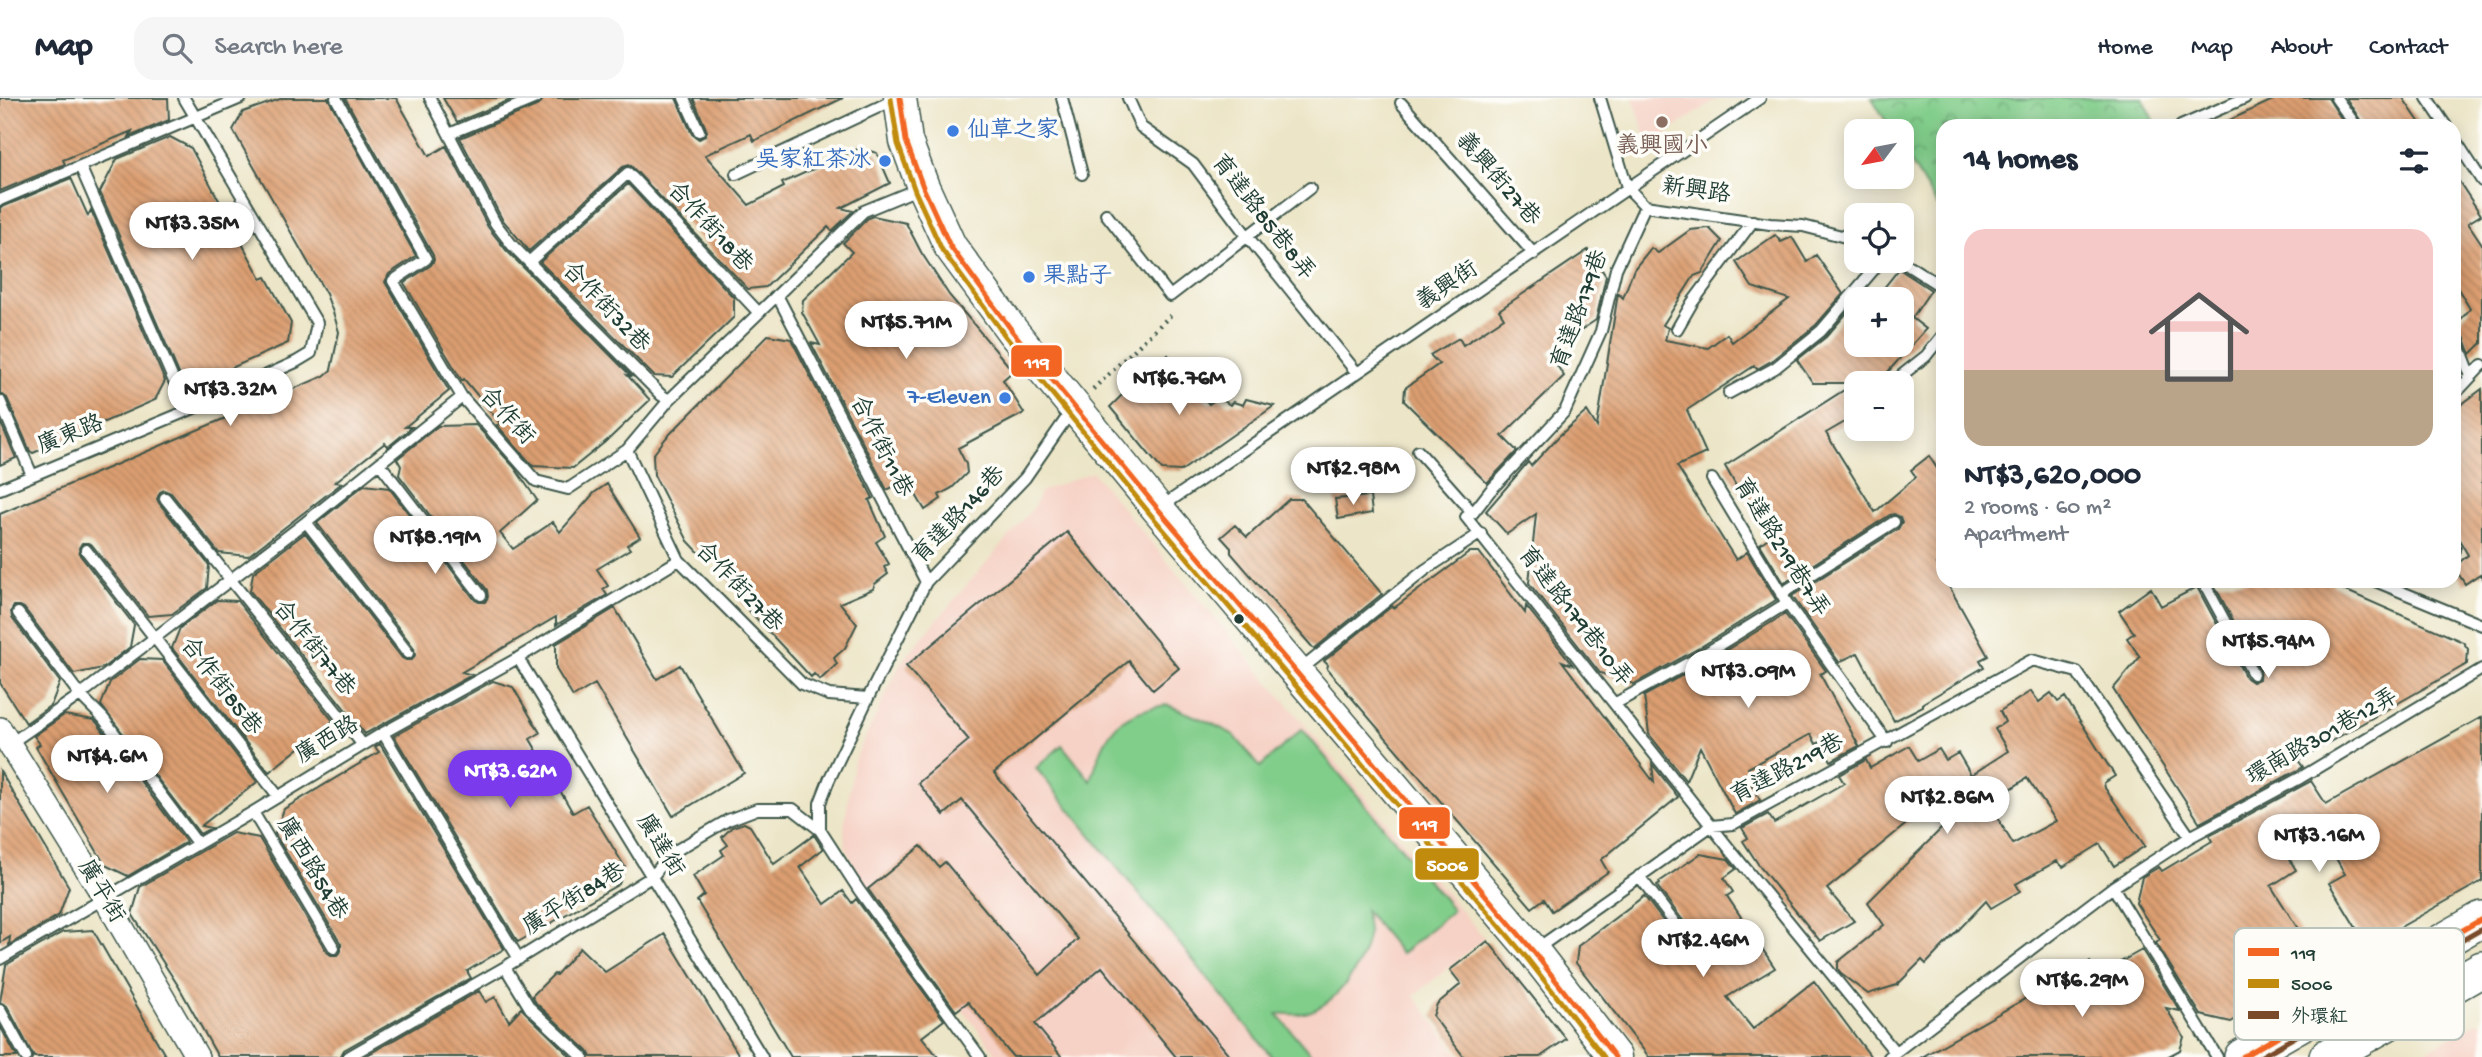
<!DOCTYPE html>
<meta charset="utf-8">
<style>
:root{--surface:#fff;--page:#f6f6f7;--text:#1f2937;--muted:#747a83;--line:#e0e1e3;--accent:#7c3aed}
body{margin:0;font-family:"Gochi Hand","LXGW WenKai TC",sans-serif;background:var(--page);color:var(--text);height:100vh;display:flex;flex-direction:column;font-size:26px;white-space:nowrap}
*{box-sizing:border-box;margin:0}
p{font-size:23px;color:var(--muted)}
.icon{flex:none;width:38px;height:38px;fill:none;stroke:currentColor;stroke-width:2;stroke-linecap:round;stroke-linejoin:round}
.map{position:relative;flex:1;overflow:hidden}
.drawer{position:absolute;left:1936px;top:21px;width:525px;height:469px;display:flex;flex-direction:column;background:var(--surface);border-radius:21px;box-shadow:0 4px 18px #0003}
.drawer>*{flex:none}
.needle{width:46px;rotate:238deg}
.tools{position:absolute;left:1844px;top:21px;display:grid;gap:14px}
.tools a{display:grid;place-items:center;width:70px;height:70px;border-radius:14px;background:var(--surface);box-shadow:0 4px 18px #0003;font-size:35px}
.price{position:absolute;translate:-50% -60px;padding:0 16px;border-radius:24px;background:#fff;color:#222;font-size:23px;line-height:46px;filter:drop-shadow(0 2px 4px #0008)}
.price::after{content:'';position:absolute;left:50%;top:42px;width:21px;height:16px;margin-left:-10px;background:inherit;clip-path:polygon(0 0,100% 0,50% 100%)}
.price.on{background:var(--accent);color:#fff}
ul{padding:0;list-style:none}
li{display:grid;align-content:center;gap:14px;height:371px;padding:0 28px}
li span{display:grid;place-items:center;height:217px;border-radius:21px;color:#555}
li>.icon{margin-inline-start:auto}
span .icon{width:126px;height:126px;fill:#fffc;stroke-width:1}
li b{font-size:30px}
h2{display:flex;justify-content:space-between;align-items:center;height:84px;padding:0 28px;font-size:30px}
header{display:flex;align-items:center;gap:42px;box-sizing:border-box;height:98px;padding:0 35px;background:var(--surface);border-bottom:2px solid var(--line)}
header strong{font-size:33px}
nav{display:flex;gap:38px;margin-inline-start:auto;font-size:24px}
.search{width:490px;height:63px;background:var(--page);display:flex;align-items:center;gap:18px;box-sizing:border-box;padding:0 24px;border-radius:21px;color:var(--muted);font-size:26px}
.map>svg:first-child{display:block}
</style>
<header>
<strong>Map</strong>
<div class="search"><svg class="icon" aria-label="search" viewBox="0 0 24 24"><circle cx="10" cy="10" r="6"/><path d="M15 15l6 6"/></svg>Search here</div>
<nav><a>Home</a><a>Map</a><a>About</a><a>Contact</a></nav>
</header>
<div class="map">
<svg width="2482" height="959" viewBox="0 0 2482 959">
<defs>
<pattern id="park-crowns" width="20" height="18" patternUnits="userSpaceOnUse" patternTransform="scale(1.75)"><rect width="20" height="18" fill="#81cd8a"/><path d="M2 6a3 3 0 1 1 6 0M12 15a3 3 0 1 1 6 0" fill="none" stroke="#69a872"/></pattern>
<pattern id="building-back-hatch" width="6" height="6" patternUnits="userSpaceOnUse" patternTransform="scale(1.75)"><rect width="6" height="6" fill="#dc9e71"/><path d="M-1 5l2 2M0 0l6 6M5-1l2 2" fill="none" stroke="#b2825e"/></pattern>
</defs>
<rect width="100%" height="100%" fill="#fdfcf7"/>
<filter id="ink" filterUnits="userSpaceOnUse"><feTurbulence type="fractalNoise" baseFrequency=".0143" numOctaves="2"/><feDisplacementMap in="SourceGraphic" scale="14" xChannelSelector="R" yChannelSelector="G"/><feConvolveMatrix kernelMatrix="1 2 1 2 8 2 1 2 1" color-interpolation-filters="sRGB"/></filter>
<filter id="wash" filterUnits="userSpaceOnUse"><feTurbulence type="fractalNoise" baseFrequency=".00686" numOctaves="4" result="noise"/><feDisplacementMap in="SourceGraphic" scale="28" xChannelSelector="R" yChannelSelector="G"/><feGaussianBlur stdDeviation="1.57" result="paint"/><feColorMatrix in="noise" values="0 0 0 0 0 0 0 0 0 0 0 0 0 0 0 0 0 1.4 0 .05"/><feComposite in="paint" operator="in"/></filter>
<g filter="url(#wash)">
<rect width="100%" height="100%" fill="#ece5c7"/>
<path fill="#f6d1c5" d="M1633,0H1718L1649,48Z
M1092,374L1484,840L1414,898L1461,959H999L861,781L846,751L844,730L854,663L902,563L1034,409L1040,394Z
M2477,924L2482,925V959H2415Z"/>
<path fill="#81cd8a" stroke="#50855f" stroke-width="2" d="M1168,607L1211,625L1234,637L1260,669L1302,631L1453,812L1401,856L1365,812C1366,821 1369,831 1368,839C1362,870 1333,912 1299,916C1292,917 1284,915 1277,916L1313,959H1272L1036,670L1062,647L1091,683C1104,636 1116,613 1168,607Z"/>
<path fill="url(#park-crowns)" stroke="#50855f" stroke-width="2" d="M1872,0H2143L2154,22L2142,28H1942V115L1902,50V33H1892Z"/>
<g id="blocks">
<path fill="url(#building-back-hatch)" fill-rule="evenodd" d="M0,0H168L169,22L129,39L132,33L63,62L65,66L0,93Z
M283,0H328L416,158L389,176L385,184L449,293L405,329H412L388,349L385,345L335,384L342,385L248,458L219,455L171,395L164,392L160,394L157,401L159,405L209,467L207,490L172,516L148,518L92,447L88,445H82L79,450L80,457L134,527L130,549L103,570L74,576L24,510L20,508H14L11,513L12,520L60,584L51,607L26,625L0,585V416L324,278L331,272L339,234L334,217L326,196L233,32L243,14Z
M345,0H396L429,58L446,48L488,129L506,152L631,278L627,277L650,302L610,340L573,370L533,368L497,327L501,326L464,281L462,283L404,185L431,167L434,162L433,157Z
M443,0H515L457,24Z
M544,0H676L692,36L699,41L705,38L707,33L693,0H843L754,43L751,36L705,57L749,107L784,89L782,85L860,50L877,55L890,85L841,110L853,113L832,133L828,129L766,189L748,191L630,67L623,69L529,153L502,121L460,40L539,7Z
M2277,0H2328L2346,28H2217Z
M2346,0H2403L2422,28H2364Z
M170,39L191,50L261,181L266,179L291,225L288,245L209,280L180,278L100,94L117,61Z
M2454,76L2481,117L2468,125L2482,146V245L2471,256L2461,231L2456,227L2470,211L2454,184Z
M71,80L88,118L91,112L165,283L155,302L33,355L30,353L7,300L0,295V110Z
M628,86L734,200V219L672,279L654,278L540,164Z
M873,118L906,125L921,154L949,197L1013,273L1003,282L1024,315L958,350L966,366L967,375L952,390L939,397L941,401L925,412L907,382L887,392L811,245L820,247L802,214L803,202L852,154L843,145L868,120Z
M1709,130L1722,143L1702,175L1694,178L1663,227L1668,230L1665,242L1708,250L1727,236L1732,244L1789,201L1752,189L1736,164L1775,137L1781,144L1792,139L1807,164L1816,157L1843,196L1816,227L1771,263L1757,271L1754,268L1687,312L1706,355L1677,368L1736,462L1747,454L1776,502L1699,550L1634,586L1600,575L1529,485L1536,416L1507,436L1486,413L1528,364L1531,368L1559,338L1587,313L1597,329L1618,195L1623,200L1634,171L1651,150L1658,155L1690,132Z
M1588,152L1606,178L1596,222L1548,254L1564,278L1502,338L1517,353L1487,385L1404,303L1405,290L1439,266L1430,257L1459,240L1463,247L1504,220L1499,212Z
M1899,171L1931,192L1912,220L1926,231L1878,285H1857V317L1826,335L1875,414L1916,379L1911,372L1929,358L1942,378V461L1936,466L1942,477V483H1946L1988,558L1980,562L1984,569L1923,605V608L1894,623L1858,555L1839,564L1792,498L1898,431L1902,424L1900,419L1894,416L1890,417L1784,485L1760,446L1771,438L1743,393L1740,395L1725,368L1855,285H1813L1797,262L1826,239L1852,209L1857,217V247H1902V201H1875Z
M768,237L791,241L873,400L869,402L885,438L876,444L889,466L884,469L888,476L875,486L873,491L840,505L857,526L845,550L834,560L837,566L820,582L814,576L811,579L741,504L743,502L710,455L704,460L688,443L654,377L653,357L666,340Z
M1168,257L1209,306L1218,299L1230,307L1233,304L1243,307L1246,301L1274,308L1181,373L1162,372L1110,309L1137,282Z
M2482,291V479L2480,476L2465,486L2454,469L2468,457L2454,433V312Z
M0,323L16,360L0,367Z
M476,327L514,369L537,402L500,435L513,451L553,424L560,434L594,395L607,386L640,439L627,447L630,451L597,471L608,488L603,491L607,497L556,527V519L462,574L472,577L365,636L250,493L253,475L305,435L402,560L406,562H412L415,557L414,550L317,425L364,387L389,390L475,502L479,504H485L488,499L487,492L399,377L401,368L397,361L438,328Z
M1370,398L1372,415L1338,421L1335,401Z
M1289,401H1302L1382,496L1314,551L1231,455V450L1221,439L1235,427L1247,439Z
M1067,434L1179,570L1153,592L1129,563L994,675L1231,959H1176L1102,869L1035,926L1062,959H1013L968,904L956,913L868,791L921,748L939,769L945,764L1040,877L1078,841L962,702L944,717L918,685L969,642L906,568Z
M1470,454H1479L1525,515L1526,508L1573,567L1562,563L1654,684L1652,666L1678,699L1601,762L1608,774L1552,813L1544,801L1532,810L1327,571L1328,567L1324,563L1392,508L1394,510Z
M2212,483H2331L2333,487L2463,544L2468,551L2467,566L2298,662L2303,669L2296,673L2200,725L2113,591L2140,559L2127,540L2134,535L2119,513L2151,490L2161,508L2197,489L2246,580L2252,584L2259,581L2260,572Z
M217,502L237,503L333,623L269,674L172,550L180,530Z
M615,510L657,581L680,567L744,675L673,718L595,586L573,599L556,571V546Z
M1785,516L1826,573L1820,576L1859,648L1831,663L1821,644L1816,646L1811,636L1748,670L1753,679L1749,682L1760,702L1735,716L1700,649L1686,683L1649,636L1644,598L1707,564Z
M140,561L162,562L257,684L201,728L211,730L200,736L101,607L110,584Z
M493,583L513,589L540,635L530,641L573,715L587,707L625,769L619,786L518,844L394,638Z
M2031,593L2039,604L2051,595L2058,604L2065,599L2115,678L2104,685L2105,690L2145,748L2114,768L2100,746L2063,769L2057,763L2016,786L2020,793L1991,810L1986,803L1926,866L1922,862L1897,887L1868,896L1841,876L1838,871V864L1884,827L1868,804L1960,712L1944,695L1827,791L1854,823L1820,843L1760,769L1743,743L1748,740L1742,730L1768,716L1774,725L1844,685L1839,677L1866,662L1870,670L1909,648L1918,663L1939,651L1946,662L1958,655L1971,677L2008,653L1995,631L2005,624L2000,613ZM2027,680L2056,723L2013,746L1989,706Z
M64,617L94,622L97,625L186,744L128,778L105,767L36,649L40,646L34,638Z
M2482,619V783L2367,848L2329,785L2345,776L2321,734L2287,757L2296,772L2271,788L2323,870L2231,924L2201,917L2156,845L2160,842L2136,805L2142,779L2159,769L2162,773L2212,743L2209,738L2311,683L2326,706Z
M380,646L504,851L467,873L471,880L344,952L340,959H218L179,889L132,816L140,789L233,735L259,740L327,854L331,857H337L341,853V846L275,736L284,711L379,654L375,649Z
M0,673L69,789L59,817L9,847L10,839L0,845Z
M744,725L750,728L774,766L814,737L823,751L800,769L825,806L843,793L852,805L856,801L944,922L922,939L938,959H791L697,803L704,797L693,778L724,757L721,752L728,747L722,739L732,729Z
M1700,756L1728,761L1736,771L1724,780L1733,794L1727,798L1775,870L1727,899L1753,931L1814,883L1871,959H1649L1576,865L1578,848L1644,798L1690,858L1694,860H1700L1703,855L1702,848L1657,788L1660,786L1659,784Z
M93,832L166,959H34L7,908L0,904L6,867L63,834Z
M665,836L740,959H591L588,953L536,905L532,898L554,876L556,877L580,850L605,874Z
M1488,843L1566,941L1540,959H1464L1433,918L1437,906L1461,886L1450,872Z
M2142,852L2180,913L2166,910L2184,939L2180,952L2167,959H1922L2090,864L2097,877Z
M479,893L486,904L495,899L509,923L521,910L571,959H364Z
M0,928L17,959H0Z"/>
</g>
</g>
<g filter="url(#ink)">
<use href="#blocks" fill-opacity="0" stroke="#3e564a" stroke-width="2"/>
<g fill="none" stroke-linecap="round" stroke-linejoin="round">
<defs>
<path id="lane" d="M336,0L426,161L393,183L462,299L536,383L568,391L627,352L669,302L864,113L920,90
M430,0L495,125L512,147L661,297L669,302
M684,0L699,33
M1062,0L1082,76
M1128,0L1141,29L1193,66L1247,138L1357,275
M1600,0L1627,89L1645,108L1770,126L1803,128L1857,142
M2336,0L2356,28
M2427,0L2446,28
M1401,5L1534,156
M2181,28L2245,0
M449,36L536,0
M2454,40L2482,83
M80,68L187,313
M736,76L898,0
M0,102L241,0
M1645,108L1616,171L1601,233L1565,313L1490,393L1473,415L1466,419L1728,749L1895,954
M1106,116L1170,198L1310,90
M530,163L628,75L759,215
M1901,163L1942,189
M777,197L926,484
M1677,231L1692,205L1753,123
M2454,234L2471,278
M1902,277L1926,258L1942,238
M1729,295L1775,270L1821,233L1881,163
M2454,297L2482,267
M0,303L32,377
M627,352L679,462L802,586L829,597L868,600
M1418,353L1473,415
M380,366L481,497
M1712,381L1787,505L1887,644
M0,391L187,313L296,264L311,255L317,225L184,0
M165,400L363,647
M1161,409L1760,0
M306,424L408,555
M2454,450L2455,452
M86,452L278,698
M2203,483L2253,576
M2375,483L2482,527
M1781,496L1894,424
M18,515L80,597L103,620L197,745
M518,560L762,959
M1299,573L1425,472L1481,435
M1616,605L1703,557L1787,505
M383,635L519,861
M8,647L80,597L306,424L462,299
M253,714L334,850
M1639,778L1696,853
M2113,789L2217,959
M1535,852L1711,728L1733,726L2032,562L2077,574L2190,739
M0,861L253,714L383,635L518,560L679,462
M505,869L530,910L583,959
M0,912L26,959
M348,959L505,869L653,778L670,756L728,722L757,711H793L820,732
M980,959L859,792L820,732V705L829,682L868,600L926,484L1025,380L1072,312
M1889,959L2113,789L2190,739L2300,680L2482,571"/>
<path id="street" d="M0,631L105,800L197,959"/>
<path id="secondary" d="M900,0L906,43L923,89L950,148L1013,234L1158,411L1533,853L1615,959"/>
<path id="primary" d="M2242,959L2482,821
M2327,959L2482,871"/>
</defs>
<use href="#lane" stroke="#3e564a" stroke-width="14"/>
<use href="#street" stroke="#3e564a" stroke-width="26"/>
<use href="#secondary" stroke="#3e564a" stroke-width="35"/>
<use href="#primary" stroke="#3e564a" stroke-width="38"/>
<path stroke="#3e564a" stroke-width="4.5" stroke-dasharray="2 5" stroke-linecap="butt" d="M1093,291L1173,215"/>
<use href="#lane" stroke="#fff" stroke-width="10"/>
<use href="#street" stroke="#fff" stroke-width="23"/>
<use href="#secondary" stroke="#fff" stroke-width="32"/>
<use href="#primary" stroke="#fff" stroke-width="35"/>
<defs>
<path id="bus-1" d="M900,0L906,43L923,89L950,148L1013,234L1158,411L1533,853L1615,959
M2242,959L2482,821"/>
<path id="bus-2" d="M891,1L898,46L915,93L942,152L1006,239L1151,417L1526,859L1604,959"/>
<path id="bus-3" d="M2260,959L2482,831"/>
</defs>
<use href="#bus-1" stroke="#fdfcf7" stroke-width="10"/>
<use href="#bus-2" stroke="#fdfcf7" stroke-width="10"/>
<use href="#bus-3" stroke="#fdfcf7" stroke-width="10"/>
<use href="#bus-1" stroke="#f26522" stroke-width="5"/>
<use href="#bus-2" stroke="#c18c0d" stroke-width="5"/>
<use href="#bus-3" stroke="#7a4b2a" stroke-width="5"/>
</g>
</g>
<circle fill="#8d6e63" stroke="#fdfcf7" stroke-width="2.5" cx="1662" cy="24" r="7"/>
<g fill="#3f7fe0" stroke="#fdfcf7" stroke-width="2.5">
<circle cx="953" cy="33" r="7"/>
<circle cx="885" cy="63" r="7"/>
<circle cx="1029" cy="179" r="7"/>
<circle cx="1005" cy="300" r="7"/>
</g>
<circle fill="#1f3d34" stroke="#fdfcf7" stroke-width="2.5" cx="1239" cy="521" r="6"/>
<g text-anchor="middle" dominant-baseline="central" stroke-width="7" stroke-linejoin="round" paint-order="stroke">
<g font-size="23" fill="#366cbe" stroke="#fdfcf7" text-anchor="start">
<text x="967" y="33">仙草之家</text>
<text x="871" y="63" text-anchor="end">吳家紅茶冰</text>
<text x="1043" y="179">果點子</text>
<text x="991" y="300" text-anchor="end">7-Eleven</text>
</g>
<g font-size="23" fill="#785e54" stroke="#fdfcf7">
<text x="1662" y="49">義興國小</text>
</g>
<g font-size="23" fill="#1f3d34" stroke="#fdfcf7">
<text transform="translate(1497 82) rotate(49)">義興街27巷</text>
<text transform="translate(1696 94) rotate(8)">新興路</text>
<text transform="translate(1262 120) rotate(52)">育達路85巷8弄</text>
<text transform="translate(709 130) rotate(47)">合作街18巷</text>
<text transform="translate(1448 189) rotate(-34)">義興街</text>
<text transform="translate(605 210) rotate(46)">合作街32巷</text>
<text transform="translate(1581 212) rotate(-70)">育達路179巷</text>
<text transform="translate(506 319) rotate(47)">合作街</text>
<text transform="translate(71 338) rotate(-22)">廣東路</text>
<text transform="translate(880 349) rotate(63)">合作街11巷</text>
<text transform="translate(960 418) rotate(-47)">育達路146巷</text>
<text transform="translate(1780 450) rotate(58)">育達路219巷7弄</text>
<text transform="translate(738 490) rotate(46)">合作街27巷</text>
<text transform="translate(1574 519) rotate(52)">育達路179巷10弄</text>
<text transform="translate(313 551) rotate(51)">合作街77巷</text>
<text transform="translate(220 589) rotate(52)">合作街85巷</text>
<text transform="translate(2323 640) rotate(-30)">環南路301巷12弄</text>
<text transform="translate(328 643) rotate(-31)">廣西路</text>
<text transform="translate(1788 672) rotate(-28)">育達路219巷</text>
<text transform="translate(659 748) rotate(58)">廣達街</text>
<text transform="translate(311 771) rotate(59)">廣西路54巷</text>
<text transform="translate(100 794) rotate(59)">廣平街</text>
<text transform="translate(575 802) rotate(-32)">廣平街84巷</text>
</g>
</g>
<rect x="2234" y="830" width="230" height="112" rx="10" fill="#fdfcf7" stroke="#bac3bc" stroke-width="2"/>
<rect x="2248" y="850" width="31" height="8" fill="#f26522"/>
<rect x="2248" y="881" width="31" height="9" fill="#c18c0d"/>
<rect x="2248" y="913" width="31" height="8" fill="#7a4b2a"/>
<g font-size="19" fill="#1f3d34">
<text x="2291" y="861">119</text>
<text x="2291" y="892">5006</text>
<text x="2291" y="924">外環紅</text>
</g>
<g stroke="#fdfcf7" stroke-width="2.5">
<rect x="1010" y="246" width="53" height="34" rx="7" fill="#f26522"/>
<rect x="1398" y="708" width="53" height="34" rx="7" fill="#f26522"/>
<rect x="1414" y="749" width="66" height="34" rx="7" fill="#c18c0d"/>
</g>
<g font-size="19" text-anchor="middle" font-weight="bold" fill="#fff">
<text x="1037" y="270">119</text>
<text x="1425" y="732">119</text>
<text x="1447" y="773">5006</text>
</g>
</svg>
<div class="tools">
<a><svg class="needle" viewBox="-14 -14 28 28"><path d="M0-13l5 13h-10z" fill="#e53935"/><path d="M0 13l5-13h-10z" fill="#747a83"/></svg></a>
<a><svg class="icon" aria-label="locate" viewBox="0 0 24 24"><circle cx="12" cy="12" r="6"/><path d="M12 2v4M12 18v4M2 12h4M18 12h4"/></svg></a>
<a>+</a>
<a>−</a>
</div>
<b class="price" style="left:192px;top:164px">NT$3.35M</b>
<b class="price" style="left:906px;top:263px">NT$5.71M</b>
<b class="price" style="left:1179px;top:319px">NT$6.76M</b>
<b class="price" style="left:230px;top:330px">NT$3.32M</b>
<b class="price" style="left:1353px;top:409px">NT$2.98M</b>
<b class="price" style="left:435px;top:478px">NT$8.19M</b>
<b class="price" style="left:2268px;top:582px">NT$5.94M</b>
<b class="price" style="left:1748px;top:612px">NT$3.09M</b>
<b class="price" style="left:107px;top:697px">NT$4.6M</b>
<b class="price on" style="left:510px;top:712px">NT$3.62M</b>
<b class="price" style="left:1947px;top:738px">NT$2.86M</b>
<b class="price" style="left:2319px;top:776px">NT$3.16M</b>
<b class="price" style="left:1703px;top:881px">NT$2.46M</b>
<b class="price" style="left:2082px;top:921px">NT$6.29M</b>
<section class="drawer">
<h2>14 homes<svg class="icon" aria-label="filters" viewBox="0 0 24 24"><path d="M4 7h16M4 17h16"/><circle cx="9" cy="7" r="2"/><circle cx="15" cy="17" r="2"/></svg></h2>
<ul>
<li><span style="background:linear-gradient(#f6c9c9 65%,#b9a48a 0)"><svg class="icon" aria-label="home" viewBox="0 0 24 24"><path d="M3 11l9-7 9 7M6 9v11h12V9"/></svg></span><div><b>NT$3,620,000</b><p>2 rooms · 60 m²</p><p>Apartment</p></div></li>
</ul>
</section>
</div>
